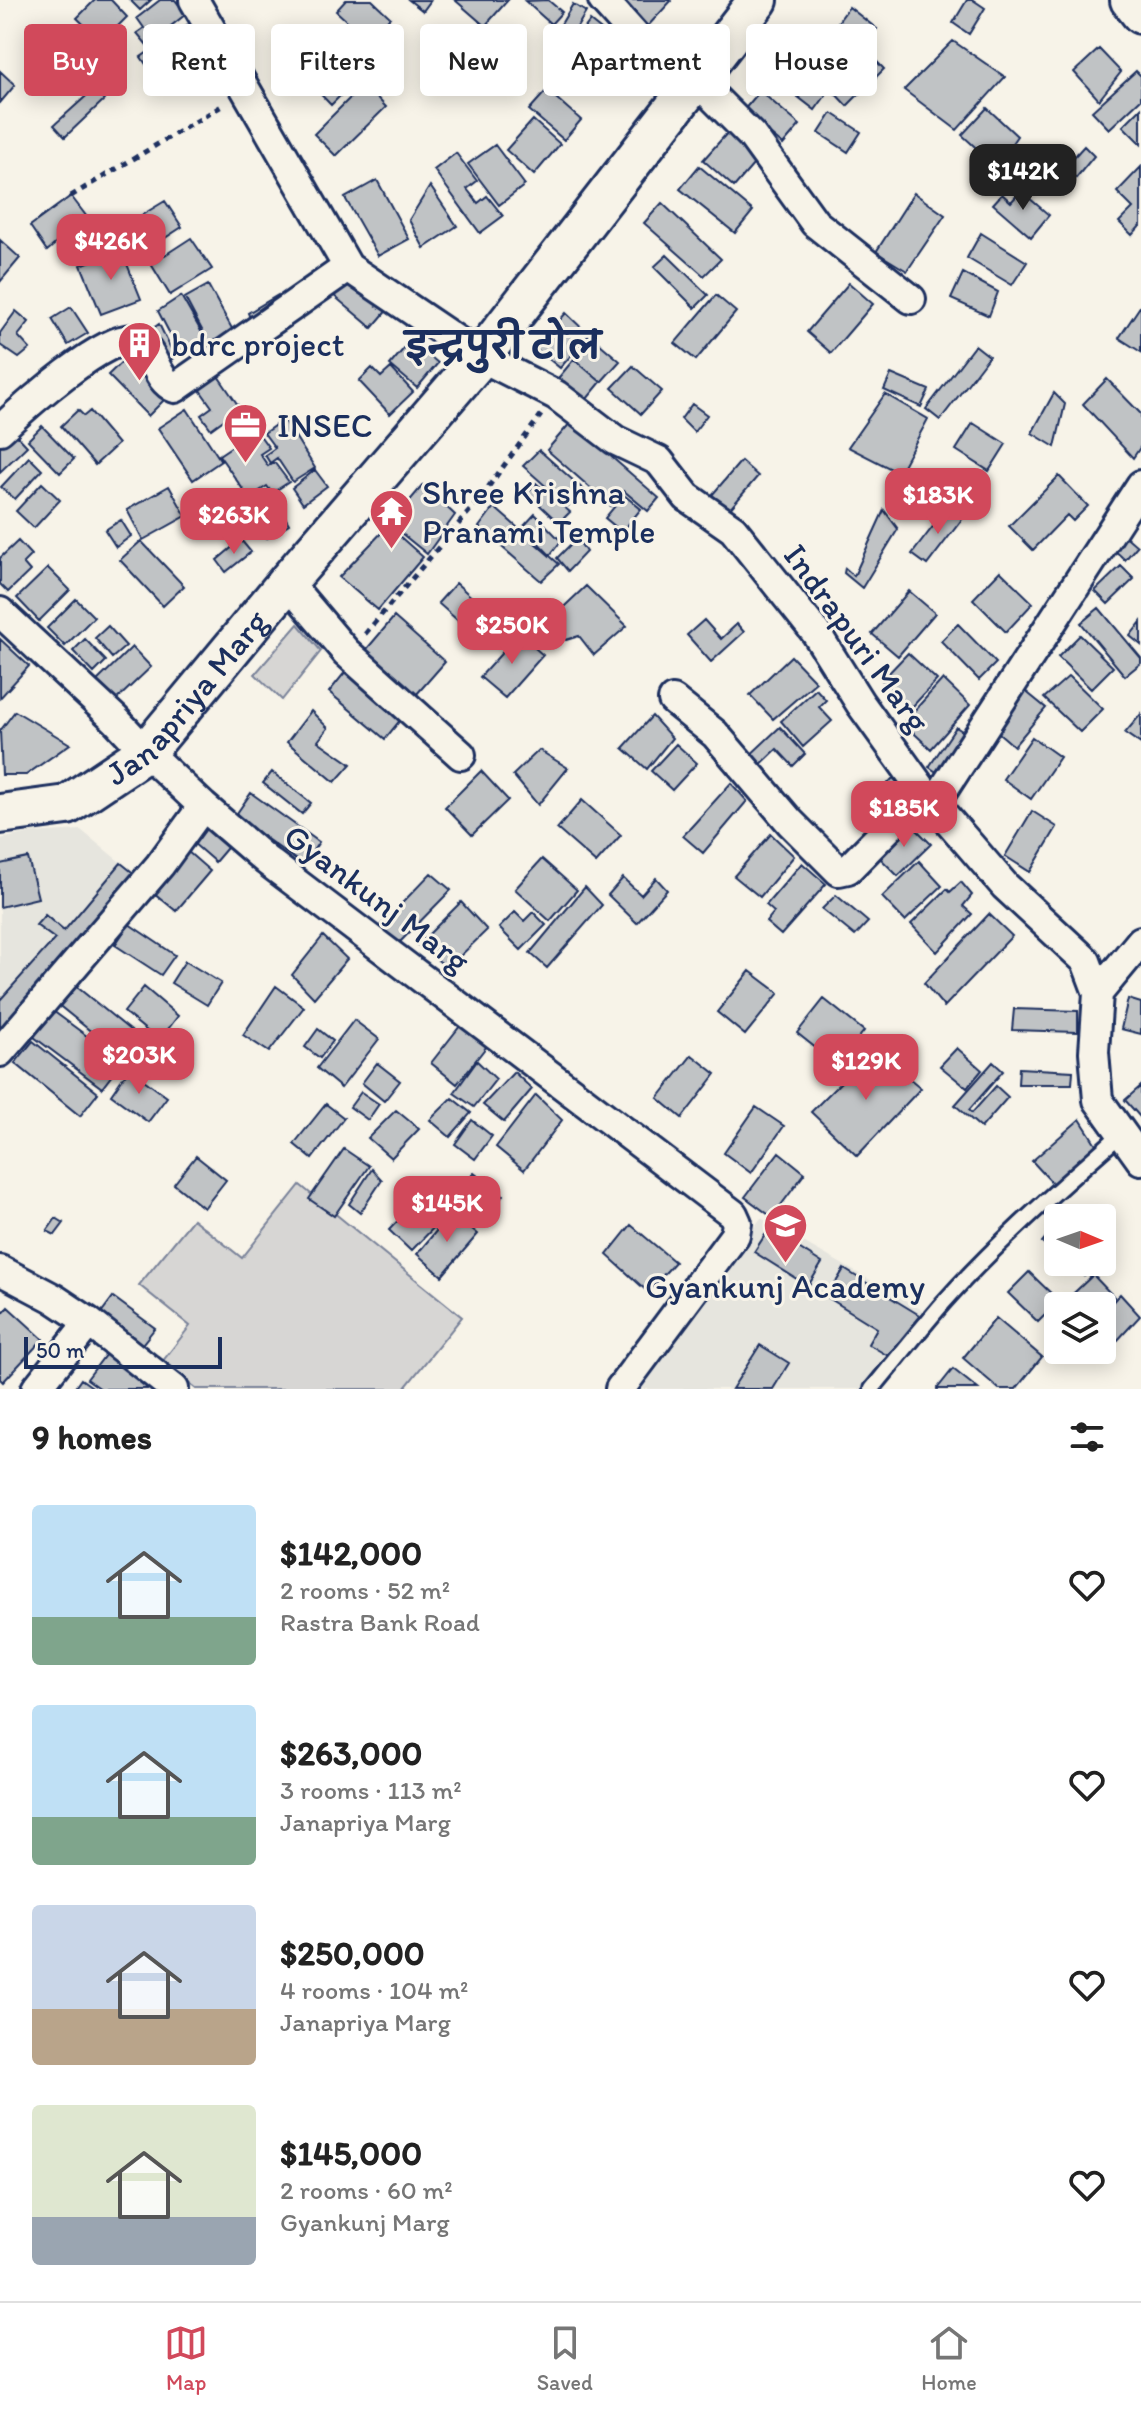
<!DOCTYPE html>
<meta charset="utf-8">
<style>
:root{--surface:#fff;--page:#f2f2f2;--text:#222;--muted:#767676;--line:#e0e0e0;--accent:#d1495b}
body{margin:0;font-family:Itim,"Playpen Sans Deva",sans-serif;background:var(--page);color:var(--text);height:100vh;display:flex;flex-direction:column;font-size:30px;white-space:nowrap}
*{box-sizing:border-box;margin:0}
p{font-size:26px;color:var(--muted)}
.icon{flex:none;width:44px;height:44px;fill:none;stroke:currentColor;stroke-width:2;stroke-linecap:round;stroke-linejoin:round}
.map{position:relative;height:1389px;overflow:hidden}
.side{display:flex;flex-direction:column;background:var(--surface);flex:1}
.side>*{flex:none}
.guide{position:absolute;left:24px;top:24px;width:1094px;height:72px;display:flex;gap:16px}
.needle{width:52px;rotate:92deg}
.tools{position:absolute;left:1044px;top:1204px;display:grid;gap:16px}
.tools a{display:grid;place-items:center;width:72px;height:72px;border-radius:8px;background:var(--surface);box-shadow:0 4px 20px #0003;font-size:40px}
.scale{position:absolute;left:24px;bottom:20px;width:198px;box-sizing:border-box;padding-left:8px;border:4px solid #1b2f5e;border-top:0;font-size:22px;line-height:28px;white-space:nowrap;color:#1b2f5e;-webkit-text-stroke:6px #f7f3e8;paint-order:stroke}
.price{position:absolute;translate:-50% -68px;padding:0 18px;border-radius:16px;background:var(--accent);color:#fff;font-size:26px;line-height:52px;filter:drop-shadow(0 2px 4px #0008)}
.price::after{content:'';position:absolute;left:50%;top:48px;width:24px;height:18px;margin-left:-12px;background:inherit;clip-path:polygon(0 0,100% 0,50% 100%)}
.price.active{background:#222;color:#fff}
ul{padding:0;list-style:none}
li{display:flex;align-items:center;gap:24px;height:200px;padding:0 32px}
li span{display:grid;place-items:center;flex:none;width:224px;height:160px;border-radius:8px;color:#555}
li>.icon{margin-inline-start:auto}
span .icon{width:96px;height:96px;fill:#fffc;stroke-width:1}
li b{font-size:34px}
h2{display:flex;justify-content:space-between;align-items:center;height:96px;padding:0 32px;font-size:34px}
.chip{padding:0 28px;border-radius:8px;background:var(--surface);box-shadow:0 4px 20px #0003;font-size:28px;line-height:72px}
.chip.active{background:var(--accent);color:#fff}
.tabs{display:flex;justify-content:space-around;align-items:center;height:112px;border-top:2px solid var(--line);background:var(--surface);font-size:22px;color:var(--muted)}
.tabs a{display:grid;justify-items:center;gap:4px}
.tabs .active{color:var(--accent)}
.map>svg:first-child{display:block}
</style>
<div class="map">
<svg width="1141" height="1389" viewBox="0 0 1141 1389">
<rect width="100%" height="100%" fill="#f7f3e8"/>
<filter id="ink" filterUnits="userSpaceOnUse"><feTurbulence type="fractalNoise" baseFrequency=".0125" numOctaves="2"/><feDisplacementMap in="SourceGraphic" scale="16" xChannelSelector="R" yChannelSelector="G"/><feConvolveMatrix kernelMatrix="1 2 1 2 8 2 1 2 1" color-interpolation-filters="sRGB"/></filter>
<g filter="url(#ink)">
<path fill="#e6e5de" d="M81,830L142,880L0,1048V839L29,833Z
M761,1218L926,1312L868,1389H633Z"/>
<path fill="#d7d6d4" stroke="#798299" stroke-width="2" d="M298,624L321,651L282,700L255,674Z
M300,1185L462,1317L404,1389H196L162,1362L190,1326L139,1285L193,1219L242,1258Z"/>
<path fill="#c0c3c5" stroke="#1b2f5e" stroke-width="2" d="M95,0H111L127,17L102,42L77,18Z
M130,0H151L140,10Z
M160,0H175L186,14L147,45L137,33L144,28L137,18Z
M346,0H372L390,17L369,41L336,11Z
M409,0H431L423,11Z
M455,0H508L485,26Z
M548,0L562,12L551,24L525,1Z
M616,0H670L671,1L646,28Z
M967,0H973L985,8L969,34L953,23Z
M573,4L586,12L573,34L560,26Z
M849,7L877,29L865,44L838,22Z
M590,21L605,33L612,24L635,42L616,66L578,37Z
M187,25L205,51L159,83L141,57Z
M846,39L856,49L861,45L884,69L847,106L813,70Z
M348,40L372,64L331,105L308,81Z
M953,41L1005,77L957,130L904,90Z
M1099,49L1121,72L1099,100L1074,72Z
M782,62L826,95L815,110L771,76Z
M0,71L15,85L0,103Z
M1136,71L1141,76V99L1109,129L1092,111Z
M364,84L386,107L336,156L314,134Z
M94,89L104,100L65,137L54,125Z
M547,90L581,120L564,140L529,110Z
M760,91L800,125L783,145L743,111Z
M987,108L1017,136L996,166L962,135Z
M1141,108V144L1123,126Z
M832,113L861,132L848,152L819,133Z
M533,120L560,144L534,175L506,150Z
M729,131L760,157L734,187L703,160Z
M495,145L525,185L499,205L468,164Z
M1084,146L1094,156L1076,178L1064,168Z
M456,153L477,181L467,189L478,203L487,196L503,216L480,233L434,170Z
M699,166L753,211L735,233L680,189Z
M1141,167V225L1132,235L1119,222L1133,208L1117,192Z
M377,180L409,239L378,256L345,198Z
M430,186L457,226L424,248L409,220Z
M1021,191L1049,215L1031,237L993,204L1002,194L1011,202Z
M914,193L945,215L907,271L876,252Z
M71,196L87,217L47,251L30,226Z
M165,201L182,227L145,251L127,224Z
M662,203L721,259L704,276L644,223Z
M981,233L1027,262L1012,285L967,258Z
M191,238L212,269L170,295L151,264Z
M0,240L20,258L0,282Z
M121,249L141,299L101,314L81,265Z
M667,255L708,295L695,308L654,267Z
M963,273L998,292L989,316L951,299Z
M351,275L389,308L372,328L333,295Z
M849,283L873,304L831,353L807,332Z
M208,285L235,334L211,347L185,298Z
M278,295L281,304L252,323L248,313Z
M716,295L736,312L696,360L675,343Z
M181,296L206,340L181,355L158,311Z
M1141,305V352L1119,338Z
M71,307L88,333L68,345L52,319Z
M16,311L29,322L18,336L30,349L19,358L0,345V333Z
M566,313L589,335L560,368L535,348Z
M159,324L175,357L162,365L145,334Z
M592,337L620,361L601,382L574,359Z
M411,340L438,363L417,388L390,365Z
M975,345L989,356L940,420L926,409Z
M133,351L172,392L148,416L108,375Z
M574,359L601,382L582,405L555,382Z
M633,366L662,391L641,414L612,388Z
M372,368L381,377L391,368L413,392L390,414L359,381Z
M216,373L240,408L211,429L201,415L212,407L197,386Z
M891,374L929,390L921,407L884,390Z
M1107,379L1141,414V446L1133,458L1083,404Z
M1054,393L1065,404L1055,447L1032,433Z
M885,394L928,419L899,473L848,447Z
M692,404L707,415L694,432L681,419Z
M187,409L221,461L193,480L158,428Z
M78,410L84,416L90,411L118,444L95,465L61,426Z
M284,419L315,468L293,482L277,458L270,463L265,455L275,448L264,433Z
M571,422L659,498L648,511L624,491L611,506L547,450Z
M973,423L1006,444L989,471L956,450Z
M42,426L74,459L60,473L28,440Z
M12,430L27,446L0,472V442Z
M256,430L269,448L260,454L268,466L274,462L289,482L272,493L267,486L249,498L219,455Z
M539,450L584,490L568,506L523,466Z
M29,457L42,470L15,499L1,487Z
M741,461L758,476L729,510L712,495Z
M315,470L327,486L303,504L292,488Z
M1059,476L1088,506L1073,521L1067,515L1033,550L1009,526Z
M42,483L60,500L34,528L16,511Z
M536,483L570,512L559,523L527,493Z
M423,485L455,515L427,554L390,524Z
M169,486L186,516L143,540L127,510Z
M272,495L289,524L267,538L249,510Z
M624,495L641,509L622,532L605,518Z
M494,507L559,564L541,581L479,527Z
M948,507L963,518L927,565L912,554Z
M884,510L898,529L862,588L844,573L845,568L854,576Z
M535,514L561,541L550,555L523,527Z
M121,520L131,536L116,547L105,530Z
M388,526L423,557L378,610L339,577Z
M1122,533L1137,546L1125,560L1110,546Z
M577,538L586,552L568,571L557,558Z
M241,540L251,552L226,572L217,560Z
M18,541L31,555L23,563L30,571L8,592L0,584V558Z
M141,541L184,586L163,606L120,560Z
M1121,566L1134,579L1108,604L1095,591Z
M48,568L70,590L39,621L17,598Z
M1000,571L1033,603L1006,632L973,599Z
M456,583L503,625L485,645L438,603Z
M586,586L627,626L594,655L579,636L566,640L550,620Z
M909,591L935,613L898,656L872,634Z
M76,599L94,617L65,646L47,628Z
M1099,608L1141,658V663L1125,676L1081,623Z
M394,617L445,662L416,695L366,650Z
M704,620L721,639L737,624L744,632L711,662L687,635Z
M1141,622V645L1130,636Z
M958,624L996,663L979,680L941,641Z
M108,626L126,646L112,658L95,638Z
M519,634L543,655L505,698L480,677Z
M1080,635L1113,667L1091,689L1058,657Z
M0,639L29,666L0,698Z
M85,639L106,661L94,673L73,651Z
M132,647L151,667L113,703L94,684Z
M908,653L937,680L911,708L882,680Z
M791,656L816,682L773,719L750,695Z
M350,666L406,713L385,739L329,692Z
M1069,676L1103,709L1080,732L1044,698Z
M943,679L970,705L931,749L903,723Z
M816,689L826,700L819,707L832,721L803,747L781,721Z
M1024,690L1046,708L1014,746L993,728Z
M15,711L70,744L26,775H2L0,731Z
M311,711L328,728L318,741L351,764L335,782L287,742Z
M1141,714V744L1125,733Z
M652,716L672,738L647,769L623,748Z
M780,727L805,754L793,766L777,749L756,769L746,759Z
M956,727L968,735L941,775L929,767Z
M1032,737L1060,757L1031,799L1003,779Z
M676,744L697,763L672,790L651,771Z
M539,750L568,768L538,805L513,775Z
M481,771L508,800L472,835L445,807Z
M272,772L311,803L302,814L263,783Z
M893,778L910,795L880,820L868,804Z
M731,783L747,801L703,853L683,836Z
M251,793L319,842L303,865L235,816Z
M582,800L621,835L596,863L557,829Z
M1032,811L1057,827L1030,872L1005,856Z
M909,822L931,844L898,876L876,854Z
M210,823L232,842L215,862L193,843Z
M771,834L794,856L760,897L734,876Z
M187,851L210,871L176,911L153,892Z
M28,858L38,898L0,907V864Z
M542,859L577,890L550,921L515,889Z
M919,861L942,886L905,921L882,897Z
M121,863L142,880L0,1045V1000L55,939L36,925L45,915L64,931Z
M802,863L826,884L781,935L766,922L774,912L766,905Z
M431,873L451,890L397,945L379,927Z
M623,878L641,895L656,878L667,890L637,923L608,895Z
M961,882L972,895L963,906L972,914L937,952L911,924L947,889L950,892Z
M585,887L602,905L547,968L530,953Z
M836,895L868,922L855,936L822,909Z
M461,902L487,930L448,968L418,945Z
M515,912L524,921L533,912L546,925L521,950L499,928Z
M989,914L1012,936L944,1007L924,983Z
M129,924L175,955L161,975L115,945Z
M323,936L347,959L314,998L292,975Z
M185,961L221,983L207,1005L171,983Z
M750,971L779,993L745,1035L717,1012Z
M72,983L136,1035L120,1055L56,1003Z
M276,986L304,1007L269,1052L243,1035Z
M144,987L178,1016L159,1041L124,1012Z
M824,999L864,1031L837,1065L797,1033Z
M1128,999L1141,1003V1034L1121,1029Z
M1014,1009L1078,1011V1032L1012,1030Z
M53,1011L122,1062L102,1088L34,1037Z
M354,1020L379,1039L341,1088L317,1068Z
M464,1021L490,1042L457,1084L431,1063Z
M318,1029L333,1041L320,1058L305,1047Z
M33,1041L98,1093L80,1116L15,1063Z
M957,1048L982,1070L967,1088L940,1066Z
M874,1049L921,1088L857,1156L811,1112Z
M692,1055L716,1074L682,1118L658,1098Z
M477,1061L496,1079L474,1107L454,1093Z
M993,1062L1003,1071L969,1110L972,1113L996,1086L1008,1097L981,1128L955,1105Z
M377,1063L400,1081L384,1101L362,1083Z
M1019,1068L1073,1071L1072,1084H1018Z
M129,1069L167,1097L148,1122L111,1095Z
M514,1072L532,1089L504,1122L483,1105Z
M1141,1086V1118L1125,1100Z
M361,1092L379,1104L368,1120L350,1107Z
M536,1095L562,1120L524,1170L496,1147Z
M452,1098L471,1113L450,1137L430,1120Z
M326,1104L344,1118L312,1159L294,1144Z
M756,1107L784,1126L751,1173L724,1153Z
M396,1110L419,1129L391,1158L368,1138Z
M1080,1119L1099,1149L1057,1188L1032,1161Z
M472,1120L492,1136L475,1159L455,1144Z
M344,1149L369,1166L334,1216L309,1199Z
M779,1152L805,1173L772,1217L745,1197Z
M196,1156L226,1180L204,1208L174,1184Z
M372,1169L382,1180L360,1213L349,1204Z
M474,1173L503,1195L479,1224L451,1201Z
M425,1192L447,1214L411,1251L389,1230Z
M452,1212L478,1234L442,1276L417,1254Z
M56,1218L64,1223L55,1235L47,1231Z
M1058,1223V1255L1042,1242Z
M631,1225L675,1262L648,1292L607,1255Z
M769,1229L822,1263L808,1286L754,1252Z
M1067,1262H1096L1084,1276Z
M844,1269L921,1316L895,1360L868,1344L877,1328L827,1297Z
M1029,1272L1059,1301L1038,1322L1008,1293Z
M1093,1275L1114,1297L1102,1309V1306H1060Z
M1120,1294L1140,1316L1104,1355L1099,1350H1102V1313Z
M113,1297L155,1328L139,1348L98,1317Z
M8,1307L43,1339L3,1382L0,1379V1316Z
M996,1318L1042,1357L1016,1389H999L963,1358Z
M760,1345L789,1363L773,1389H732Z
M106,1354L151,1388V1389H101L87,1379Z
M953,1369L978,1389H937Z
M81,1379L95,1389H74Z"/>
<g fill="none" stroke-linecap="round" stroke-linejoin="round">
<defs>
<path id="lane" d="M872,1389C896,1360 919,1331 943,1303C997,1242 1061,1187 1122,1133"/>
<path id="street" d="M194,0L348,267L481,357L556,395L615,440L659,461L687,497L733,529L816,633L860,703L924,792L1005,886L1086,961L1098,993L1094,1052L1098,1100L1141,1160
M603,0L638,39L696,80L752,136L815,223L911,299
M0,430C19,412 112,327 137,341C155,351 155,380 175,388L348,267
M287,582L346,652L461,755
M0,612L115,719L146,752L203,806L267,861L733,1214L737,1223L735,1235L620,1389
M673,700L715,734L790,822L839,871L848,869L924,792
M934,804L1141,485
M1098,993L1141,941
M0,1052L160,865L203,806
M0,1270L53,1298L89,1322L174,1389
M36,1389L89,1322"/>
<g id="secondary">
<path d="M1130,0L1141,14"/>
<path id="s1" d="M0,814L67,805L146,752L287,582L481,357L758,0"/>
</g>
</defs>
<use href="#lane" stroke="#1b2f5e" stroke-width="20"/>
<use href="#street" stroke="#1b2f5e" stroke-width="34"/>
<use href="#secondary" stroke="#1b2f5e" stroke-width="44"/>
<path stroke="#1b2f5e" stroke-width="5" stroke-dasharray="6 6" stroke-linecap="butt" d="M71,196L225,104
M365,634L478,501L541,415"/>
<use href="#lane" stroke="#f7f3e8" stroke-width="14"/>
<use href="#street" stroke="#f7f3e8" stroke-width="28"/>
<use href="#secondary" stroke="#f7f3e8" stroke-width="38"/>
</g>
</g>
<defs>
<symbol id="building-pin" viewBox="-11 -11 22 30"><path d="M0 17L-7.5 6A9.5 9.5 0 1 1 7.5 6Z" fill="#d1495b" stroke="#f7f3e8"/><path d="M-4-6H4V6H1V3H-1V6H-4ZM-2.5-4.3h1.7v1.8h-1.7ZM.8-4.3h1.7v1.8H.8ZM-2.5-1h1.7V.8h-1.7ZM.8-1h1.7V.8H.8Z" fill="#fff"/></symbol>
<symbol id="office-pin" viewBox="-11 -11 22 30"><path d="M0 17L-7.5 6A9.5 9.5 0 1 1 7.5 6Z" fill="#d1495b" stroke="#f7f3e8"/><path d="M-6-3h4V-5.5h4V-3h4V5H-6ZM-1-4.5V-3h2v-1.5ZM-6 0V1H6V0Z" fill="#fff"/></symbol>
<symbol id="temple-pin" viewBox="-11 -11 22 30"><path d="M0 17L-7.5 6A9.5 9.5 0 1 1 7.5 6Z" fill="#d1495b" stroke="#f7f3e8"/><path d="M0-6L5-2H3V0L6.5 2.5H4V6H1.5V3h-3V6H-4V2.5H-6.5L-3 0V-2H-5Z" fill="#fff"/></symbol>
<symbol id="school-pin" viewBox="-11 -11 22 30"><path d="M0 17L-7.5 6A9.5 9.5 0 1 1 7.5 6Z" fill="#d1495b" stroke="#f7f3e8"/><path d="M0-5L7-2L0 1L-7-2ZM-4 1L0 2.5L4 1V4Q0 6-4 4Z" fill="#fff"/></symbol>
</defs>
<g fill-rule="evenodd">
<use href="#building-pin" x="114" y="318" width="51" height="69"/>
<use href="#office-pin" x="220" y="400" width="51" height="69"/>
<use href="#temple-pin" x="366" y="486" width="51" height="69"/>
<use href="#school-pin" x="760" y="1200" width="51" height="69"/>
</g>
<g text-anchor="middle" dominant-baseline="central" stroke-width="6" stroke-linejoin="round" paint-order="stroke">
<g font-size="34" fill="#1b2f5e" stroke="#f7f3e8" text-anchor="start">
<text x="171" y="344">bdrc project</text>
<text x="277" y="425">INSEC</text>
<text x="422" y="492">Shree Krishna<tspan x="422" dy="39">Pranami Temple</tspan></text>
<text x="785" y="1286" text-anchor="middle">Gyankunj Academy</text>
</g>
<g font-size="34" fill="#1b2f5e" stroke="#f7f3e8">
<text transform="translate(857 638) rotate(54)">Indrapuri Marg</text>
<text stroke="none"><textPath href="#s1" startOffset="230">Janapriya Marg</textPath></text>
<text transform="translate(377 898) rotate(37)">Gyankunj Marg</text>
</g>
<g font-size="36" font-weight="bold" fill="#1b2f5e" stroke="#f7f3e8">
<text x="503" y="345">इन्द्रपुरी टोल</text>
</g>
</g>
</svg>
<div class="tools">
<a><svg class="needle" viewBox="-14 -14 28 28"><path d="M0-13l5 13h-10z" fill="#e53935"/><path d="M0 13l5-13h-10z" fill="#767676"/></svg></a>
<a><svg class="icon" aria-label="layers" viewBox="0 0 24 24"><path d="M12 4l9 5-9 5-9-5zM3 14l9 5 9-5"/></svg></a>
</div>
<div class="scale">50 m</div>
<b class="price active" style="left:1023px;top:212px">$142K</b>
<b class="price" style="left:111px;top:282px">$426K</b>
<b class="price" style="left:938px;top:536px">$183K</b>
<b class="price" style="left:234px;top:556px">$263K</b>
<b class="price" style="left:512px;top:666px">$250K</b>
<b class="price" style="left:904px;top:849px">$185K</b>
<b class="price" style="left:139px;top:1096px">$203K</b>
<b class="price" style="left:866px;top:1102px">$129K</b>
<b class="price" style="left:447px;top:1244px">$145K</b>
<div class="guide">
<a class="chip active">Buy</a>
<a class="chip">Rent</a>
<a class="chip">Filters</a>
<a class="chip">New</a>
<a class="chip">Apartment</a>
<a class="chip">House</a>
</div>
</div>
<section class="side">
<h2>9 homes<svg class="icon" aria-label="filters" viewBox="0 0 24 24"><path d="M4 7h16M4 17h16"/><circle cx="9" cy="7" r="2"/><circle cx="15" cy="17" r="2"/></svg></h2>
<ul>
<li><span style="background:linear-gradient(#bfe0f5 70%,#7fa58c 0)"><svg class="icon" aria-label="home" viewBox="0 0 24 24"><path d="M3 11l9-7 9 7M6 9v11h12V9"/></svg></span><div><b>$142,000</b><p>2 rooms · 52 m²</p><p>Rastra Bank Road</p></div><svg class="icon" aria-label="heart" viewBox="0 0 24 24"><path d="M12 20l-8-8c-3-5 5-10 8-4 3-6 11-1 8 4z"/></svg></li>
<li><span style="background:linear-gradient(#bfe0f5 70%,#7fa58c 0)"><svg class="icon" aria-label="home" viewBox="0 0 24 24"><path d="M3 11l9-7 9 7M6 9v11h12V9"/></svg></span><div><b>$263,000</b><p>3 rooms · 113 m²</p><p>Janapriya Marg</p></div><svg class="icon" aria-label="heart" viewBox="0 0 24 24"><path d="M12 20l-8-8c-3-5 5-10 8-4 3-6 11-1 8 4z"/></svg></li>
<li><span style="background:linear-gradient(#c9d6e8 65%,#b9a48a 0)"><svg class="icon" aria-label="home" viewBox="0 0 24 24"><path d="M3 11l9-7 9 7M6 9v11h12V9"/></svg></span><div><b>$250,000</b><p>4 rooms · 104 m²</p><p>Janapriya Marg</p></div><svg class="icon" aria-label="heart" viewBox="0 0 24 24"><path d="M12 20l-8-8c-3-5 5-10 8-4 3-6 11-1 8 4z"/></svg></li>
<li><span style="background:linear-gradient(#dfe7d0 70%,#9aa5b1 0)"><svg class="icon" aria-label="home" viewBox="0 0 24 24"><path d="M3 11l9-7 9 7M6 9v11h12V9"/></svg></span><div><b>$145,000</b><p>2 rooms · 60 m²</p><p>Gyankunj Marg</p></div><svg class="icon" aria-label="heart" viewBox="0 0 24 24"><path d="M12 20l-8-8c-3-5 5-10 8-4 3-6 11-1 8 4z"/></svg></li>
</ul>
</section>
<nav class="tabs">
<a class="active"><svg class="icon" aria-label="map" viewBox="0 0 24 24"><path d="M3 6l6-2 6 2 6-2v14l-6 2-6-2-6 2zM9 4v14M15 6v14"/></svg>Map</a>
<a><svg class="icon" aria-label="saved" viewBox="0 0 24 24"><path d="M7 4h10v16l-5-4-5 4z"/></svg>Saved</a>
<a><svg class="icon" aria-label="home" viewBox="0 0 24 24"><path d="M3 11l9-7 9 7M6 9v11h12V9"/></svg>Home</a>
</nav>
